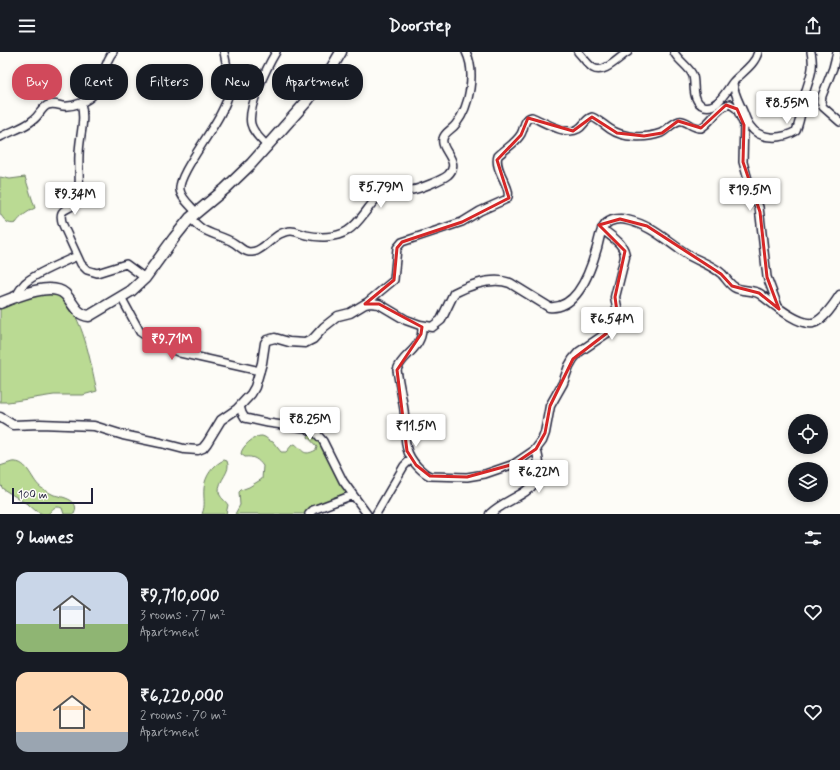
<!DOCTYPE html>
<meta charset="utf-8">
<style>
:root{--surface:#171b24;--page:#20242c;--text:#f1f3f6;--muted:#9ea1a6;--accent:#d1495b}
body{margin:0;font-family:Mynerve,sans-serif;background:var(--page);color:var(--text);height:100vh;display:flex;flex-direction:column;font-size:15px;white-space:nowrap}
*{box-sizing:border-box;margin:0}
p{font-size:13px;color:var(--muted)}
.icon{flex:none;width:22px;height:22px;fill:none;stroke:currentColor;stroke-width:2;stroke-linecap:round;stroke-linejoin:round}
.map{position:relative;height:462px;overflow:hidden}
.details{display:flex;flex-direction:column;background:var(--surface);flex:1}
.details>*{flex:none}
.top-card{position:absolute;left:12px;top:12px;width:400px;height:36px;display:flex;gap:8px}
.controls{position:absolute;left:788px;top:362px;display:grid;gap:8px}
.controls a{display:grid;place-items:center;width:40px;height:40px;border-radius:50%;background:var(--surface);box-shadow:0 2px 6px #0003;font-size:20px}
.scale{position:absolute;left:12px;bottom:10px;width:81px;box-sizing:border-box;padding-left:4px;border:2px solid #22223b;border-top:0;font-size:11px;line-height:14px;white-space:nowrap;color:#22223b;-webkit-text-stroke:3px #fdfcf7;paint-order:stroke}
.price{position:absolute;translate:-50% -34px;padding:0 9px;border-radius:4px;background:#fff;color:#222;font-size:13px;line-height:26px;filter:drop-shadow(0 1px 2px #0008)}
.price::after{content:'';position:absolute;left:50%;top:24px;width:12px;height:9px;margin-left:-6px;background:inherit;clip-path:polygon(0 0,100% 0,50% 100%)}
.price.current{background:var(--accent);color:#fff}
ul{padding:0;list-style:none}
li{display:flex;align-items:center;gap:12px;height:100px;padding:0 16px}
li span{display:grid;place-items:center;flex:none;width:112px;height:80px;border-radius:12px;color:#555}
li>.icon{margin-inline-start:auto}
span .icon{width:48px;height:48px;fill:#fffc;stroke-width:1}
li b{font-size:17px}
h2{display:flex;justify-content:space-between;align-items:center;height:48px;padding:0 16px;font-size:17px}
.tag{padding:0 14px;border-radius:16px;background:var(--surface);box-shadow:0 2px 6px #0003;font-size:14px;line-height:36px}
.tag.current{background:var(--accent);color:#fff}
header{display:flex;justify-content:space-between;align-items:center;height:52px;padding:0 16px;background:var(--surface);font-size:18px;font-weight:700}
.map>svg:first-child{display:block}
</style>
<header><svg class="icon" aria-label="menu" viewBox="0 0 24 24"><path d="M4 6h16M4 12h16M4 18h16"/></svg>Doorstep<svg class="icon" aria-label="share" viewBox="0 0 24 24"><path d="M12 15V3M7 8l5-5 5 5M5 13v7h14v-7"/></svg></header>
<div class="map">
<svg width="840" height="462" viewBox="0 0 840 462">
<rect width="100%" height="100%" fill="#fdfcf7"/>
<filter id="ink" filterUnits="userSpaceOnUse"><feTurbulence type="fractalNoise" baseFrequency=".025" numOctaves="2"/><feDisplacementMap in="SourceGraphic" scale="8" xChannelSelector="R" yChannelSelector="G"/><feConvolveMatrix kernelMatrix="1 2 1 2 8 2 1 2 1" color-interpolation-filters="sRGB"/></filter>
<g filter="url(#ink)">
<path fill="#bada93" stroke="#6e7e67" d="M0,125L10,127L25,125L35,156C27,160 21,164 16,171C8,174 3,167 0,161Z
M48,240C52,241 57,241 60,244C84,264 90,310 97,339L83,343H54L8,350H0V255Z
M311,383C324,389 328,408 334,420C338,427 342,433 346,440L344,443L307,459L306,462H235L240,453L239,440L241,438L249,435L262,427L263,414C258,407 253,404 245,405L241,402C241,395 255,383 262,384C267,385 268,389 273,390L281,400H286L292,393L295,392C303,398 303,405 316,398L317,395L308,385V384Z
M224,408L227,409C232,420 218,427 219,440C220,446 225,448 228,453L226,462H202C206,453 203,446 204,436C205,424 213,413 224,408Z
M12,410C29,408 31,430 43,437C46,439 50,441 54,443C63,445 81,448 74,462H64L62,456C54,453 53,457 48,462H43L36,459L29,453L3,437L0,432V414Z"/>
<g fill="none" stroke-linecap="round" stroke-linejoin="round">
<defs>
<path id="minor" d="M578,0C583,5 587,12 593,16C604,23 619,5 628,0
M674,0C678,9 690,15 693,24C695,31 693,39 696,46C697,49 700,53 704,54C717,58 726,39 733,30C741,21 755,13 758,0
M837,0L833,16L822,44L821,50L823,55L840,70
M733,31C734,41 738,48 742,57C745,63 746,69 750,74C760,89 783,87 796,79C801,67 802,54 805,42C809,26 815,18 811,0
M81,51C86,69 79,85 79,103C78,119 82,137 75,152C67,159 57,156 63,173L81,212L87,218L97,221L126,212L145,226
M744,70L743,110L749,131L759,155L767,225L779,257
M0,85C11,79 24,76 33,68C39,64 42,55 48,53C53,51 58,53 63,54C73,55 87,50 94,42C104,30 103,11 113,0
M268,95C262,88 253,81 251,72C247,56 267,15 276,0
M196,160C191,154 181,146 180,138C177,120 225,67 229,40C231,27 226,12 224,0
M190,166C193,169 197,173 201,176C211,183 223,184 234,191C239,194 243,199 249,200C252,200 255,200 258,198C270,192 277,179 291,179C296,179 301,182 306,183C319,186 336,186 347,179C364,169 370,146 388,139C396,136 404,138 412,138C419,137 442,128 448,123C462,110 440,98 443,87C444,80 452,78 456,72C470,54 476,20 466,0
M16,244C19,240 21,235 25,231C37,220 62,211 77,204
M121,245L140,280L153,289L180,301L260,319
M365,252L394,228L397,196L402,190L462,170L480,159L507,147C514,137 493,118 498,104C505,97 516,91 521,82C525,75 523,67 532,65C544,70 566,84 578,77C584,74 585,67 592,65C599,68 604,73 610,77C623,86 645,87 661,81C667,78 672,71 679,69C686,67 692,77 701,76C712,70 717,55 730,52L737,57L744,73
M422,274C422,278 422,283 420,287C415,300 401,305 397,318C399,331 402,344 404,358C407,380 400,397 418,415C422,419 425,422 430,424L467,425L485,422L514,412L536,397
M240,354L242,361L245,366L268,371L305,376L316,381L323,389L343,429L367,462
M309,462L313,458L353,443
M376,462L404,414L411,407"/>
<path id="major" d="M0,365L13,373L40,372L94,374L123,383L161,391L184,397L198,398L203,396L207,391L221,368L237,357L251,342L255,335L262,311L265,291L267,288L275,286L289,290L305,291L313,287L324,275L338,264L350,261L365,252L370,251L379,252L406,268L420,273L432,275L441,268L454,241C470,233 493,225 510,231L549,255C577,258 590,220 596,199C599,191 599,180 605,173C610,167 620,166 627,168C654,174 668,191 690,204C701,210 713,214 722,222C726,226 729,232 734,235C742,240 752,237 760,242C771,250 798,274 813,271C824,268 834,252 840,243
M490,462C514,440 550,442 536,397L542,389L545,381L550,354L563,331L569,314L573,307L579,300L607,281L614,274L618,267V260L615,245L625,205C625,192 612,185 602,177"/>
<path id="highway" d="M0,251C15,245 51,229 65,242C73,250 76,263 89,264L131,239L145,226L174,186L190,166L225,137L251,112L308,48L331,17L341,0"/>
</defs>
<use href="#minor" stroke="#22223b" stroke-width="10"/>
<use href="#major" stroke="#22223b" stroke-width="11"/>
<use href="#highway" stroke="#22223b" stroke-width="13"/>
<use href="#minor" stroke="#fdfcf7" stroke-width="7"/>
<use href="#major" stroke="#fdfcf7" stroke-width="8"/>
<use href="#highway" stroke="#fdfcf7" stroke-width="10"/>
</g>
</g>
<path fill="none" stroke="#d62828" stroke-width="3" stroke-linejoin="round" d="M726,53L737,57L744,73L743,110L760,160L767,225L779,257L759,241L732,234L721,222L647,174L620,167L599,173L625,199L615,245L618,267L607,281L573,307L550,354L545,381L536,397L514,412L467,425L430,424L416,413L407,399L397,318L421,282L422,275L379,252H365L394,228L397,196L402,190L462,170L509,146L497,108L521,83L528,66L573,79L592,65L617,81L644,84L662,81L678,69L701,76Z"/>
</svg>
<div class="controls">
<a><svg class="icon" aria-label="locate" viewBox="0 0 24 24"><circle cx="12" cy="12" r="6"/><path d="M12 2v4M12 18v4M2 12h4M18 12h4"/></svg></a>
<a><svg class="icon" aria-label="layers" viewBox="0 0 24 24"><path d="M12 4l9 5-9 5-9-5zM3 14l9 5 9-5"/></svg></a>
</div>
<div class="scale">100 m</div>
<b class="price" style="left:787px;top:73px">₹8.55M</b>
<b class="price" style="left:381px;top:157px">₹5.79M</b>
<b class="price" style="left:750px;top:160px">₹19.5M</b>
<b class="price" style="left:75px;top:164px">₹9.34M</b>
<b class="price" style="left:612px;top:289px">₹6.54M</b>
<b class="price current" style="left:172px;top:309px">₹9.71M</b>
<b class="price" style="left:310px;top:389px">₹8.25M</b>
<b class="price" style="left:416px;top:396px">₹11.5M</b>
<b class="price" style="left:539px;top:442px">₹6.22M</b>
<div class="top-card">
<a class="tag current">Buy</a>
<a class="tag">Rent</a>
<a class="tag">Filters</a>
<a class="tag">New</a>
<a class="tag">Apartment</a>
</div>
</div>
<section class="details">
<h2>9 homes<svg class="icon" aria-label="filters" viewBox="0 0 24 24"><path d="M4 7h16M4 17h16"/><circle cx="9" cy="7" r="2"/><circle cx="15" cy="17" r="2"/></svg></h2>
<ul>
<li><span style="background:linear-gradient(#c9d6e8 65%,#8fb573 0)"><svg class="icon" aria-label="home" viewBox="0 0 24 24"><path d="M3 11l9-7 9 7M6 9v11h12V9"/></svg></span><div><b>₹9,710,000</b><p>3 rooms · 77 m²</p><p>Apartment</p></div><svg class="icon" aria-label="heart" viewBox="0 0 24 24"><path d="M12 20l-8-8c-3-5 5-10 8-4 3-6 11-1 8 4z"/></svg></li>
<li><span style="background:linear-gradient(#ffd9b3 75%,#9aa5b1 0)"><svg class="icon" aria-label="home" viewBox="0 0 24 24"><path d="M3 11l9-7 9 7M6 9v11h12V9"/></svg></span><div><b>₹6,220,000</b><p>2 rooms · 70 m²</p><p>Apartment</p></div><svg class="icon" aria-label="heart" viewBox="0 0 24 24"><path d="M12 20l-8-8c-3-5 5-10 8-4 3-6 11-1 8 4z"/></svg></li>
</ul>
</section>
